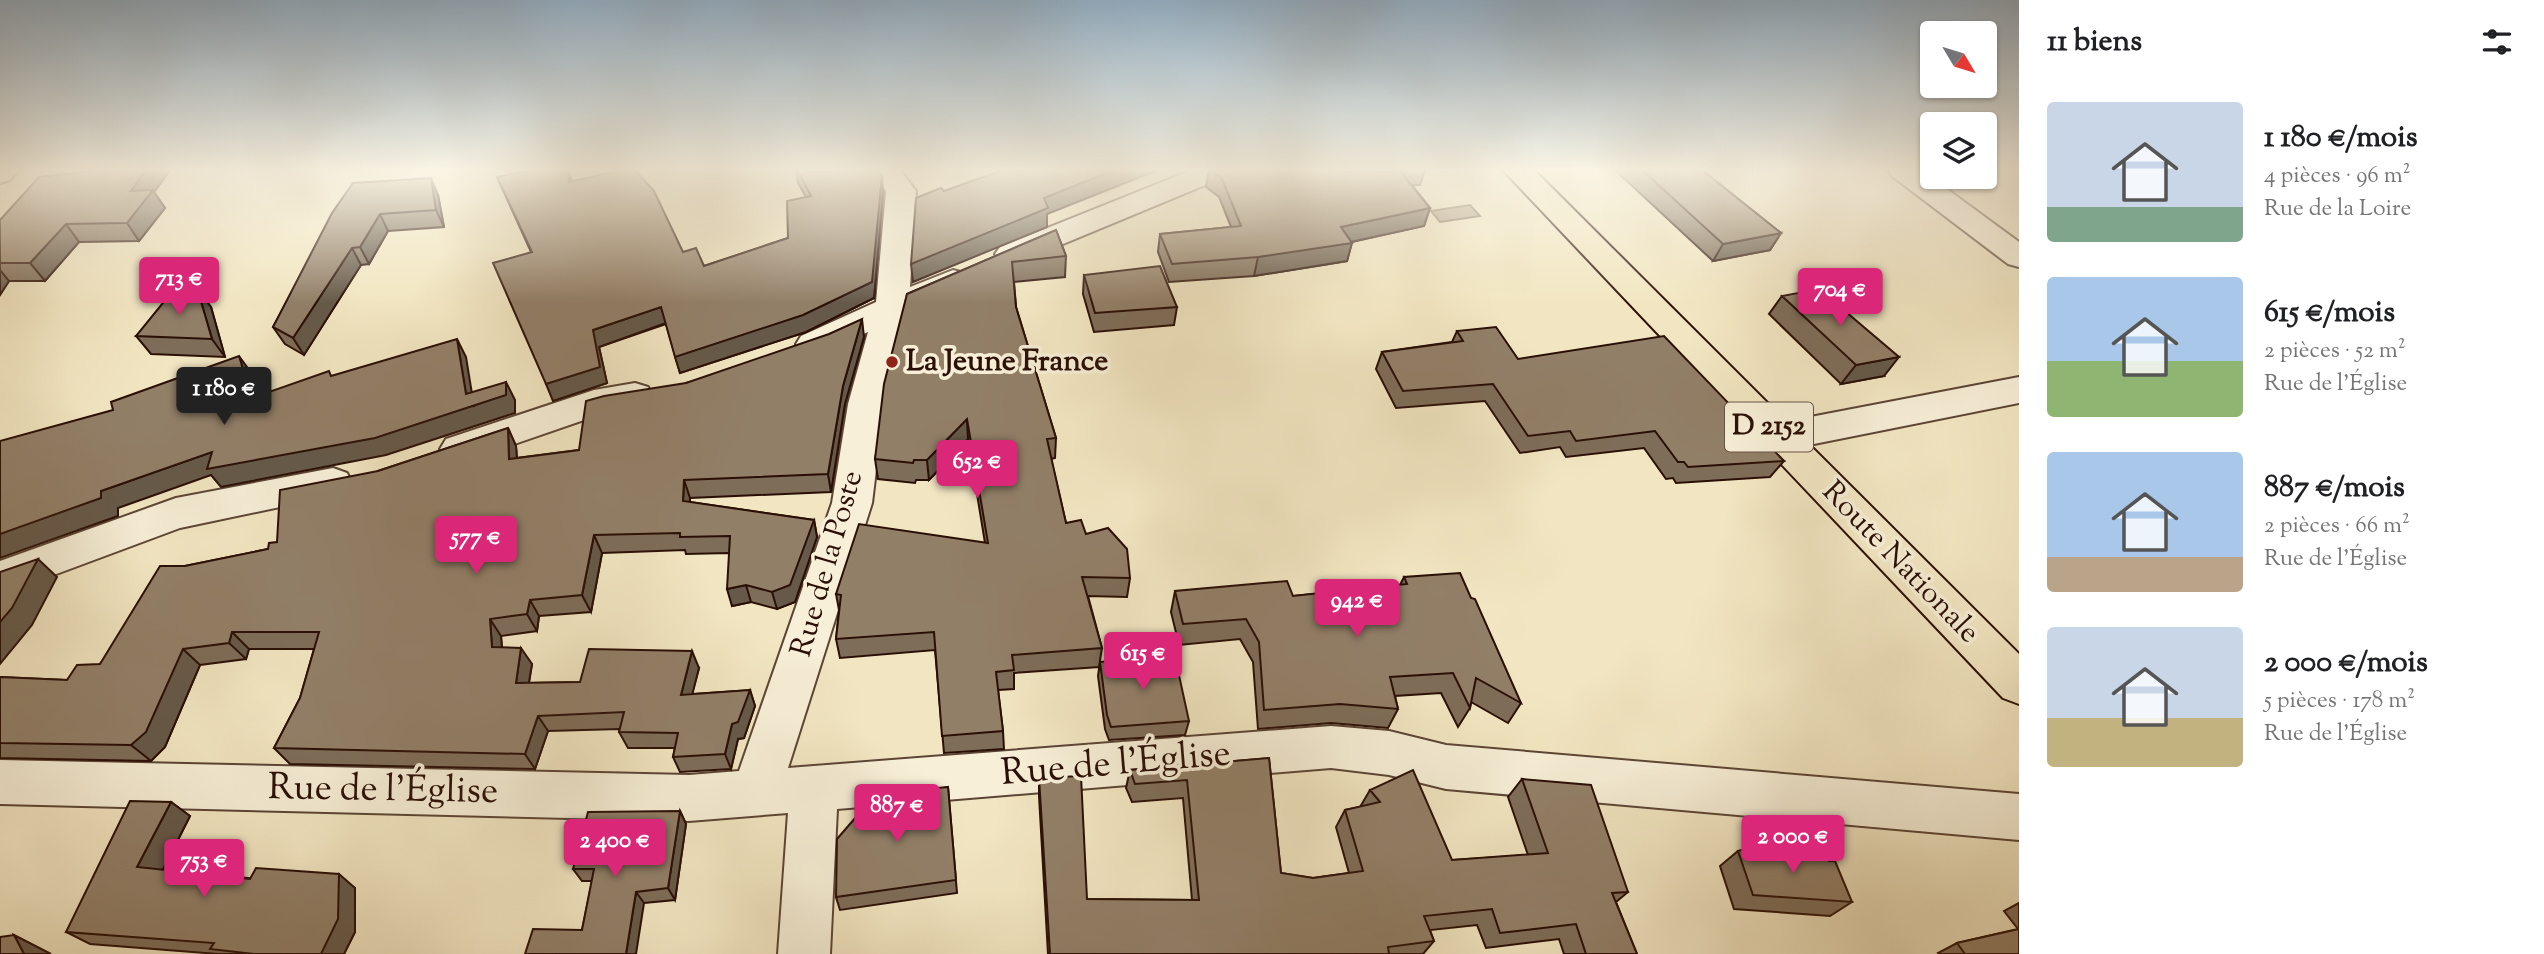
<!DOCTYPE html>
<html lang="fr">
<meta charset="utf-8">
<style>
:root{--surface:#fff;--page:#f2f2f2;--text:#202124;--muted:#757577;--accent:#db2777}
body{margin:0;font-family:"Sorts Mill Goudy",serif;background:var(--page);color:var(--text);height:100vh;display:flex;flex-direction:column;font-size:26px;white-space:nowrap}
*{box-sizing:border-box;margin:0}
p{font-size:23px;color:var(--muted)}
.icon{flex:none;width:38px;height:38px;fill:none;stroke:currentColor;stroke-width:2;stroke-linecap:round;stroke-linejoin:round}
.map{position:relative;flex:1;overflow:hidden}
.sheet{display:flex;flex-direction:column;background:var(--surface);width:525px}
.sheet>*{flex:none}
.needle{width:46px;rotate:128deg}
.fabs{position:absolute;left:1920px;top:21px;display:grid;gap:14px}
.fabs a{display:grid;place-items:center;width:77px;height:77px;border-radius:7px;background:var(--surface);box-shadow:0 2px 5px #0004;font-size:35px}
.price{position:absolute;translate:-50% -60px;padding:0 16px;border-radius:7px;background:var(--accent);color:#fff;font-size:23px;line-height:46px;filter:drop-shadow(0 2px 4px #0008)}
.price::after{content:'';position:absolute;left:50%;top:42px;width:21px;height:16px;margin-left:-10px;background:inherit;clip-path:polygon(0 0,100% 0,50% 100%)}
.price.on{background:#222;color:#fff}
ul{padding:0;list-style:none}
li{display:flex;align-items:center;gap:21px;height:175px;padding:0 28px}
li span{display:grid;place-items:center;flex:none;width:196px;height:140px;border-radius:7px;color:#555}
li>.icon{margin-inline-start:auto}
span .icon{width:84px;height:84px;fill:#fffc;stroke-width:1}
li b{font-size:30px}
h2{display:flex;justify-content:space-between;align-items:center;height:84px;padding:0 28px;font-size:30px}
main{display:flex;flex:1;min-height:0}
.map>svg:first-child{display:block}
</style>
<main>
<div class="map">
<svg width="2019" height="954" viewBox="0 0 2019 954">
<rect width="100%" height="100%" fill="#f2e6c2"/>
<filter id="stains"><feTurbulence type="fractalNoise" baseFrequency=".00286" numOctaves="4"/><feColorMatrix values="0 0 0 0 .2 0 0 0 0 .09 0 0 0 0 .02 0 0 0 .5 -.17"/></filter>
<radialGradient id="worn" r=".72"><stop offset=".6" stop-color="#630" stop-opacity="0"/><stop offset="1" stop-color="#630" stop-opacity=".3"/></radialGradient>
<path fill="#ae9d82" stroke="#796450" stroke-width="2" d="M1470,205L1480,216L1440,222L1431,211Z"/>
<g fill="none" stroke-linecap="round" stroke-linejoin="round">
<defs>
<path id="street" d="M0,170H19L10,180L0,183Z
M870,170H900L916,191L910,287L953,270L964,273L969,280L964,287L907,314L884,404L872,503L788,768L1331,726L1389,731L1446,745L2019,794V840L1446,789L1389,775L1331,768L837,809L830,954H778L788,813L689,821L0,804V760L689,775L739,771L832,503L848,404L868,332L825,352L813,356L801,352L796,344L801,336L876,302L886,191Z
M1192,170H1232L1227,176L1022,261L1011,264L1000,261L995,254L1000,247Z
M1888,170H1921L2019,242V267L2008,264L1892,176Z
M2019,377V403L1779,451L1766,447L1760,437L1766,427L1779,423Z
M635,383L648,387L653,396L648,405L610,411L459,463L446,459L440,449L446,439L594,390Z
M333,468L347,473L352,483L347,493L180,528L0,595V561L176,498Z"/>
<path id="primary" d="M1503,170H1534L2019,654V704L2003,698Z"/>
</defs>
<use href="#street" stroke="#5c4535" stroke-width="4"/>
<use href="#primary" stroke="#2a0f06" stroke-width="4"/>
<use href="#street" fill="#f7efd7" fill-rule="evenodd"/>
<use href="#primary" fill="#f2e6c2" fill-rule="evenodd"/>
</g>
<path fill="#7e6d59" stroke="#2a0f06" stroke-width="2" d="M93,170H170L154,192L165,208L139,241L79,242L45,281H9L0,295V220Z
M568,170L572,181L683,252L704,266L788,238L806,197L798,183L796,170H878L883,192L874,298L806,332L680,373L666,324L599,347L607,383L553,401L531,252L497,177L548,171Z
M1209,170H1425L1420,185H1412L1430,208L1424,226L1352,242L1347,261L1254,276L1169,282L1158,252L1160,234L1231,227L1219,197L1206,187Z
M1615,170H1702L1781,233L1770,250L1713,261Z
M353,183L438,195L444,227L388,231L369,264L361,265L304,355L285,344L273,327Z
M1056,230L1066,256L1065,277L1014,282L1016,307L1056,438L1055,458L1051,459L1066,523L1086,534L1130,578L1127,597L1088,596L1102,648L1099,667L1014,673V689L998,690L1003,731L1004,749L944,753L935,650L840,658L836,639L839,610L836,594L985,543L968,439L929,480H916L915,483L878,479L875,459L907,294Z
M1084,275L1177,307L1174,325L1094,332L1083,294Z
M1782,296L1884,376L1841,384L1769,314Z
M211,307L225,357L151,354L136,336Z
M1457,331L1518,359L1784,461L1770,477L1676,483L1673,478L1666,479L1644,448L1566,457L1560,447L1520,453L1485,401L1396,408L1376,369L1382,352L1452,342Z
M864,337L845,404L831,492L690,498V502L814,520L817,537L795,602L777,609L751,602L732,606L729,553L686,554L685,550L602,553L591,612L539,616L537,631L501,636L502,647L532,664L529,683L580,682L699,668L692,694L750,690L755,706L744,738L738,739L731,769L680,772L673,757L675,748H628L619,732L620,729L548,731L535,769L290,764L274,748L300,698L314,649H249L246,659L200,665L165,747L151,761L0,758V677L67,680L100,664L185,566L268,549L277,542L378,471L508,428L516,446L517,458L579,450L686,383Z
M1404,577L1521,703L1508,723L1471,702L1470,708L1458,727L1441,693L1395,696L1398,709L1388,728L1331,723L1258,729L1253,662L1240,639L1179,645L1171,612L1175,591L1293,596L1400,585Z
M1100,662L1189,721L1185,735L1109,740L1105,729L1098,676Z
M1269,758L1281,873L1313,878L1349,873L1336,827L1345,810L1360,807L1370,790L1452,860L1528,855L1508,797L1522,779L1628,892L1616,902L1637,954H1564L1559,939L1486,948L1477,925L1430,930L1434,941L1423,954H1048L1039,796V778L1087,899L1192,900L1183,798L1132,802L1126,788L1130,770Z
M948,787L957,893L840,910L836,897L891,798Z
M171,802L190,816L163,870L355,888V932L344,954H218L90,944L66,932Z
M680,811L686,824L675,900L644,903L582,930L592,881H582L573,869Z
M1738,851L1852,902L1830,916L1734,909L1720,866Z
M2019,903V954H1939L1938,953L1957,943L2018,929L2004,911Z"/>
<path fill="#665949" stroke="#2a0f06" stroke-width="2" d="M146,170H170L154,192L165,208L139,241L127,223L131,191Z
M568,170L573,183L569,182Z
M1114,170H1158L1047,214V227L913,282L911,264L1044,198Z
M882,175L883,192L874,298L806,332L680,373L675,357Z
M431,178L438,195L444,227L436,210Z
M1430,208L1424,226L1341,244L1352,243L1347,261L1254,276L1258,257L1341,227Z
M380,214L388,231L369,264L360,247Z
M66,224L79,242L45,281L30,263Z
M1781,233L1770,250L1713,261L1723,244Z
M352,248L361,265L304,355L293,338Z
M0,270L9,281L0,295Z
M197,288L211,307L225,357L212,339Z
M661,307L666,323L599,347L607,383L553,401L546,384L593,330Z
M862,319L864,337L845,404L831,492L828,474L843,386Z
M457,339L466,357L474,406L506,382L515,400V413L386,455L221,487L211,475L118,508V516L0,558V534L101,491L212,452L466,394Z
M239,356L252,374L265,416L252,398Z
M1899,357L1884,376L1841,384L1856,365Z
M967,419L968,439L929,480L927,460Z
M508,428L516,446L518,476L509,459Z
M684,480L690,498L689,518L683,501Z
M814,520L817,537L795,602L777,609L772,592Z
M594,535L602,553L591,612L582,595Z
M38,559L57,577L32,625L0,664V622Z
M746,585L751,602L732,606L727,589Z
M530,600L539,616L537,631L527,614Z
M490,619L501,636L503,664L492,647Z
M232,632L249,649L246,659L229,643Z
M521,648L532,664L526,699L516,683Z
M183,649L200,665L165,747L151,761L131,745Z
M692,651L699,668L688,711L681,695Z
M750,690L755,706L744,738L738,739L731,769L725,754L732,724Z
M538,716L548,731L535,769L525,754Z
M171,802L190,816L157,881L137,867Z
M680,811L686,824L675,900L668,888Z
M339,874L355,888V932L344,954H321Z
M636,892L644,903L636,954H626Z
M14,935L51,954H24Z"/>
<path fill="#927f68" stroke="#2a0f06" stroke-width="2" d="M93,170H146L131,191L153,190L127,223L66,224L30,263H0V220L39,177L92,171Z
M532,170H548V171L568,170L569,182L622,170H635L654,191L683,252L696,248L704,266L788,238L787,201L811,196L797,170H878L882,175L872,282L803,315L675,357L661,307L593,330L600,367L546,384L493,263L532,252L497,177Z
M1003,170H1114L1044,198L1048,208L911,264L916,198L941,188L944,191Z
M1210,170H1399L1430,208L1341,227L1352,243L1258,257L1172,264L1160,234L1241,226L1222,179Z
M1642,170H1702L1781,233L1723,244Z
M431,178L436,210L380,214L360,247L352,248L293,338L273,327L332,213L353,183Z
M1056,230L1066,256L1012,262L1016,307L1056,438L1047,439L1066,523L1081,520L1086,534L1108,528L1127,549L1130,578L1082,577L1102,648L1012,655L1014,670L996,672L1003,731L942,736L934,632L836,639L841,595L836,594L859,524L988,543L967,419L927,460H914L913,463L875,459L884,384L907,294Z
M1160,266L1177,307L1095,313L1084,275Z
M175,288H197L212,339L136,336Z
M1819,289L1899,357L1856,365L1782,296Z
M862,319L843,386L828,474L684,480L683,501L814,520L790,585L772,592L746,585L727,589L730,536L680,537V533L594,535L582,595L530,600L527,614L490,619L492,647L521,648L516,683L580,682L589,649L692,651L681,695L750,690L738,722L732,724L725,754L673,757L678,733L619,732L624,712L538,716L525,754L274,748L300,698L319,632H232L229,643L183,649L146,732L131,745L0,743V677L67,680L77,665L100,664L160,566H185L268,549L269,543L277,542L280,490L378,471L508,428L509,459L579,450L586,401L604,396L686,383L829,334Z
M1496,327L1518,359L1664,336L1784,461L1688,467L1684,462H1678L1655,431L1576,441L1570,431L1528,436L1493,384L1403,391L1382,352L1463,341L1457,331Z
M457,339L466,394L506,382V395L375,438L207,469L212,452L101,491V498L0,534V441L113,410L111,402L239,356L252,398L329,371L331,376Z
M38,559L12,608L0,622V572Z
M1460,573L1471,598L1475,599L1521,703L1476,678L1470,708L1453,673L1390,677L1398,709L1340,704L1264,710L1259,642L1246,619L1183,624L1175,591L1287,581L1293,596L1407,584L1404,577Z
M1175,657L1189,721L1111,727L1107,715L1100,662Z
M1269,758L1281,873L1313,878L1363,871L1345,810L1380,802L1370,790L1413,770L1452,860L1548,853L1522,779L1591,785L1628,892L1612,893L1637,954H1586L1576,924L1500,933L1492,909L1424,916L1434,941L1388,947L1389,954H1050L1039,778L1081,776L1087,899L1199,900L1187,780L1135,784L1130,770Z
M948,787L956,880L836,897L837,839L869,802L891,798V792Z
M130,801L171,802L137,867L250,879L256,868L339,874L338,919L321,954H254L210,949L214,943L66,932Z
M680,811L668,888L636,892L626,954H525L533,929L582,930L594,869H573L588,812Z
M1760,845L1793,857L1803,850L1820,851L1829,861H1835L1852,902L1753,895L1738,851Z
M2019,929V954H1965L1957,943Z
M14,935L24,954H0V937Z"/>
<linearGradient id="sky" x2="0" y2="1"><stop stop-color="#91abbf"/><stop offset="0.56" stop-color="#f9f4e4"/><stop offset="1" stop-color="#f9f4e4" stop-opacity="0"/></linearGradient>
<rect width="2019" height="303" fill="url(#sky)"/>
<circle fill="#8f2418" stroke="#f7efd7" stroke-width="2.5" cx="892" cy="362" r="7"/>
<g text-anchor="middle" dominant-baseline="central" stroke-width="7" stroke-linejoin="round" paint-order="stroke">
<rect fill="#f7efd7" stroke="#685245" stroke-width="2" x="1725" y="402.5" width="88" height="49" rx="5"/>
<g font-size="28" font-weight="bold" fill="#2a0f06">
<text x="1769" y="427">D 2152</text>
</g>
<g font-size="30" font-weight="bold" fill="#2a0f06" stroke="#f7efd7" text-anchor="start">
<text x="906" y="362">La Jeune France</text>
</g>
<g font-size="30" fill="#2a0f06" stroke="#f7efd7">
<text transform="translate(1900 563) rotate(46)">Route Nationale</text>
<text transform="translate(828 564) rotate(-74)">Rue de la Poste</text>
</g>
<g font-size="37" fill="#2a0f06" stroke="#f7efd7">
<text transform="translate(1116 765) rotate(-5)">Rue de l'Église</text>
<text transform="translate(383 791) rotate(1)">Rue de l'Église</text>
</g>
</g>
<rect width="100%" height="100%" filter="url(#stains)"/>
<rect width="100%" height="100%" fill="url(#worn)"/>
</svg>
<div class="fabs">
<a><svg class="needle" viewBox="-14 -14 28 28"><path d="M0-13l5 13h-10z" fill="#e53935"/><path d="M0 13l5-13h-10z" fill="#757577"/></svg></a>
<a><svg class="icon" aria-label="layers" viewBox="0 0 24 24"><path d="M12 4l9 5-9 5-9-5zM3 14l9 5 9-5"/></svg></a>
</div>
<b class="price" style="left:179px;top:317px">713 €</b>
<b class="price" style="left:1840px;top:328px">704 €</b>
<b class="price on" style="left:224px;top:427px">1 180 €</b>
<b class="price" style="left:977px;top:500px">652 €</b>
<b class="price" style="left:476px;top:576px">577 €</b>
<b class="price" style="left:1357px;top:639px">942 €</b>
<b class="price" style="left:1143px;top:692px">615 €</b>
<b class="price" style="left:897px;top:844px">887 €</b>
<b class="price" style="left:1793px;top:875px">2 000 €</b>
<b class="price" style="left:615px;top:879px">2 400 €</b>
<b class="price" style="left:204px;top:899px">753 €</b>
</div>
<section class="sheet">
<h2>11 biens<svg class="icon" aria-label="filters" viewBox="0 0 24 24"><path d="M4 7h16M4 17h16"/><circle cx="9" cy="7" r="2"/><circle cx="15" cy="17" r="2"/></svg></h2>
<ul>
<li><span style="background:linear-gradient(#c9d6e8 75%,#7fa58c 0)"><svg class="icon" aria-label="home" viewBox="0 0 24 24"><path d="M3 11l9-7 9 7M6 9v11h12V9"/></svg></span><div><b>1 180 €/mois</b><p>4 pièces · 96 m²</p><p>Rue de la Loire</p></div></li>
<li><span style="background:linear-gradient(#a9c7e8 60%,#8fb573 0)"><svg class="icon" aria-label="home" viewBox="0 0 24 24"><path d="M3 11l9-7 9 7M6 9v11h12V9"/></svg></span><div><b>615 €/mois</b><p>2 pièces · 52 m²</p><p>Rue de l'Église</p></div></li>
<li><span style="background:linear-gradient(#a9c7e8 75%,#b9a48a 0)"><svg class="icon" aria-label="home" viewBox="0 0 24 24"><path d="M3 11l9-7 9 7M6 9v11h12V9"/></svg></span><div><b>887 €/mois</b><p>2 pièces · 66 m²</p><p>Rue de l'Église</p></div></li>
<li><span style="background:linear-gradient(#c9d6e8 65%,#c2b280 0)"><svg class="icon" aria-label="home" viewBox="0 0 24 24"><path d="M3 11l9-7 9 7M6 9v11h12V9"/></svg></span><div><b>2 000 €/mois</b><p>5 pièces · 178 m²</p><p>Rue de l'Église</p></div></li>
</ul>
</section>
</main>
